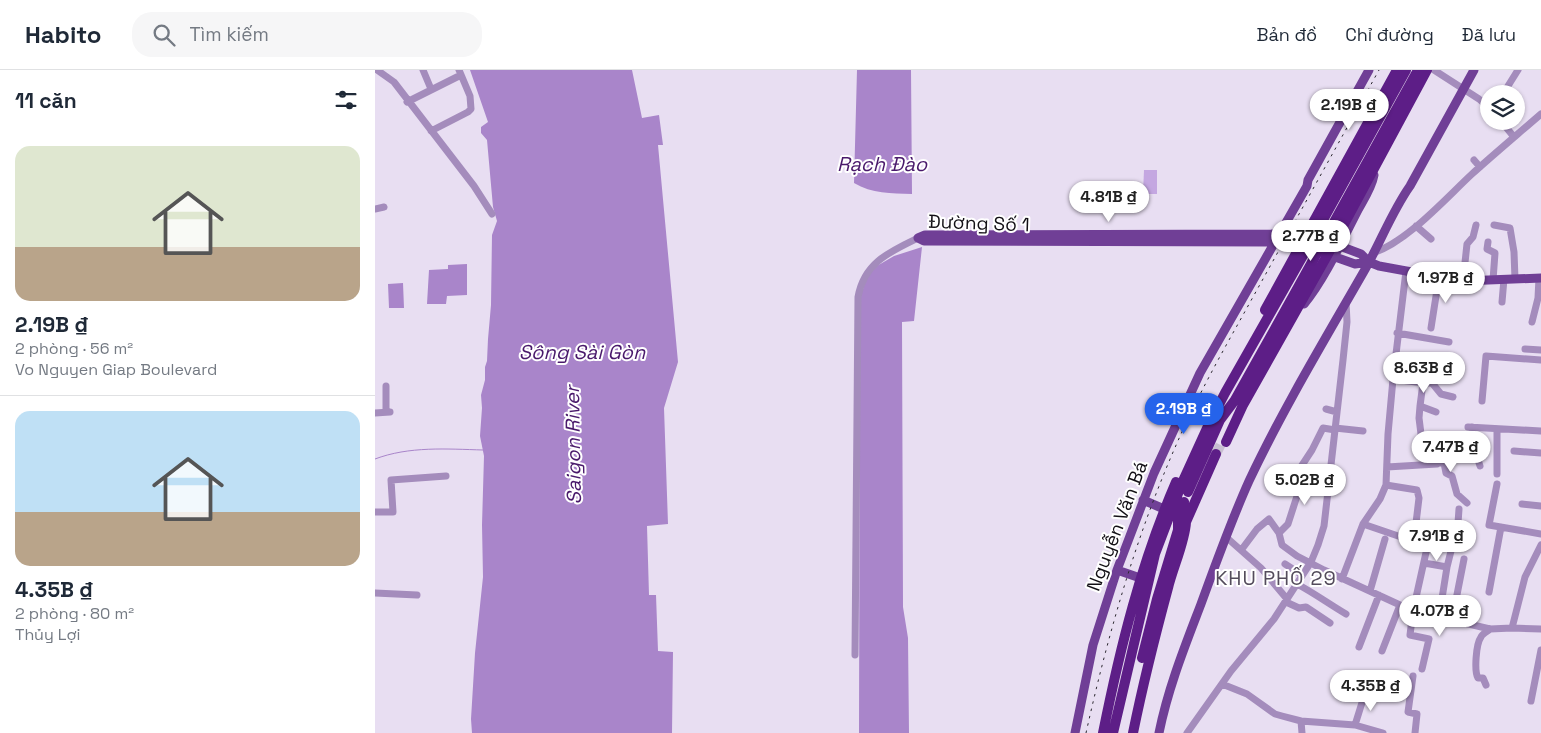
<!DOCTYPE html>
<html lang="vi">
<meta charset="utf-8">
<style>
:root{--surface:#fff;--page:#f6f6f7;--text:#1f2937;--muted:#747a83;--line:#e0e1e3;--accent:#2563eb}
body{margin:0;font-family:"Space Grotesk",sans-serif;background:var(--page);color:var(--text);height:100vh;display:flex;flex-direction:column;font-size:19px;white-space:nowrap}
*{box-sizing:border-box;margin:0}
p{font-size:16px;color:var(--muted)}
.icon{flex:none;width:28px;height:28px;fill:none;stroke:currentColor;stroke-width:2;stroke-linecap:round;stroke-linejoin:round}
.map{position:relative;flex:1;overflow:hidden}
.panel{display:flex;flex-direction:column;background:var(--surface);width:375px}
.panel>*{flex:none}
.buttons{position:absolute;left:1105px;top:15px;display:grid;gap:10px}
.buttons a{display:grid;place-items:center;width:45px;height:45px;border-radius:50%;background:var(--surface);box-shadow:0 1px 4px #0004;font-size:25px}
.price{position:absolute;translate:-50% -42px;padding:0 11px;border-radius:18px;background:#fff;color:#222;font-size:16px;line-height:32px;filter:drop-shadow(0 1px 2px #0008)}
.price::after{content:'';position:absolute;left:50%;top:30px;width:15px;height:11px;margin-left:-8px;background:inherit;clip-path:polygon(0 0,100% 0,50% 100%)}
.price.active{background:var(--accent);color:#fff}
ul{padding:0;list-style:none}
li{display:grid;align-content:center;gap:10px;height:265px;padding:0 15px}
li+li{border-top:1px solid var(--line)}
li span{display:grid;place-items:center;height:155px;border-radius:15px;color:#555}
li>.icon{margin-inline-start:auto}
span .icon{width:90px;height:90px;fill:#fffc;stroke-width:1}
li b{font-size:21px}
h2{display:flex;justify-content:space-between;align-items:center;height:60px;padding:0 15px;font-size:21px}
header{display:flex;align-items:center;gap:30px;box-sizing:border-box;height:70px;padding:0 25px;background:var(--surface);border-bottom:1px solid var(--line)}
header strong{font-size:24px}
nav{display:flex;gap:28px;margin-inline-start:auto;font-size:18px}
.search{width:350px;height:45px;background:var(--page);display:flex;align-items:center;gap:12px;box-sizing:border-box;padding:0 18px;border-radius:20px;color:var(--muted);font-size:19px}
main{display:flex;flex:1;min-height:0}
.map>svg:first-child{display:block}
</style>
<header>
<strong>Habito</strong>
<div class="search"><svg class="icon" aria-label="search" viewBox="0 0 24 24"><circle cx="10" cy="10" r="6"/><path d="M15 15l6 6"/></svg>Tìm kiếm</div>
<nav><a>Bản đồ</a><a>Chỉ đường</a><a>Đã lưu</a></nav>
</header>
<main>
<section class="panel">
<h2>11 căn<svg class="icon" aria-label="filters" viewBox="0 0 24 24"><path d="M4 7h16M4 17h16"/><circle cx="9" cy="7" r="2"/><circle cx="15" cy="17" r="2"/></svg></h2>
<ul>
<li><span style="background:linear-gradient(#dfe7d0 65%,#b9a48a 0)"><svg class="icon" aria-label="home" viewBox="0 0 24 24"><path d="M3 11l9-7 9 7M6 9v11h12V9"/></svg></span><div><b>2.19B ₫</b><p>2 phòng · 56 m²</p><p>Vo Nguyen Giap Boulevard</p></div></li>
<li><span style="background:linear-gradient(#bfe0f5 65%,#b9a48a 0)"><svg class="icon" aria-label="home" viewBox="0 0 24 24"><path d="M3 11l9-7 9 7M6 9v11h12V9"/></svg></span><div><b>4.35B ₫</b><p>2 phòng · 80 m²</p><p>Thủy Lợi</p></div></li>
</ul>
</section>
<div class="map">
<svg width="1166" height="663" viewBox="0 0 1166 663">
<rect width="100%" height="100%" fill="#e8def2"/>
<path fill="#c4a7e1" d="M769,100H782V124H768Z"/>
<path fill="#a985ca" d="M95,0H257L267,48L284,45L288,75H283L303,292L289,338L293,454L272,456L274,525H281L283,581L298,582L297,663H97L96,649L100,583L108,507L107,455L109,386L105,366L107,338L106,325L110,310V297L112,291L113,269L116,235L117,165L122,151L118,137L112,70L106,63V57L113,52Z
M482,0H536L537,124C516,123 497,124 479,113Z
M547,177L539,251L527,252L528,537L533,568L534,663H484L485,227L495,200L519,186Z
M92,194V225L72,226L71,234H52L54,200L73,199V195Z
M28,213L29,238H14L13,214Z"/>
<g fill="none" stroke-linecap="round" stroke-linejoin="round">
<path stroke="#a985ca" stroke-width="1" d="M0,389C34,376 72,379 108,380"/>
<path stroke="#c8bfd1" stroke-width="10" stroke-dasharray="10 5" stroke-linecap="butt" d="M841,384L846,374"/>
<path stroke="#a48cbc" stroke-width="7" d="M2,0L19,12L99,116L117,144
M48,0L56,19
M1059,0L1104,29L1114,38
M1128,24L1143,0
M32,32L86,5
M1126,51L1139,67
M56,61L93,42L96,39L95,26L84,0
M1099,90L1105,97
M0,139L9,137
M1119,155L1135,158L1139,182L1140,209
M1041,156L1056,169
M1113,172L1112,179L1120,183L1118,210
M998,183C1032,172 1070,129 1097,104C1119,84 1143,64 1166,44
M1088,211L1092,174L1098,167L1101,155
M1127,232L1129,209
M1157,252L1163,228L1164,208
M1056,258L1064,207
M1022,263L1074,272
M1150,279L1166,280
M1018,309L1041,312L1057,313L1066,324L1078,327
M11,316V342
M1107,331L1111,286L1166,290
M1045,336L1048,313
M951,339L962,342
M0,343L15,342
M1093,357L1166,361
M1097,357L1098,374L1105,396
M960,358L988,361
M1139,381L1166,383
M1065,393C1075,392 1082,386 1091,385L1094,389
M1069,393L1071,403L1077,406L1082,424L1092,433
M1012,397L1062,394V374L1047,372L1044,348L1045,336L1061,342
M1122,404V359
M918,409L937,380L948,358L960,360
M1122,414L1114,455L1166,464
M1011,415L1042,420L1044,428L1041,453
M1147,434L1166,436
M0,442H18L16,410L71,406
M988,454L1029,468
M904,463L913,454L923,423L936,399L954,400
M851,467L886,498L912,529
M867,479L882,459L894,449L904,463L907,475L922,486L949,500L1038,541L1115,559L1137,558L1166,559
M1049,493L1072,497
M910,494L927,505
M967,509L988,454L1005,429L1011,415L1013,364L1018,309L1031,201
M922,514C939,523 954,534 971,544
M995,521L1010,469
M1114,522L1126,457
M0,523L42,525
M911,532L924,538L931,537L955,553
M1064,547L1072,497L1083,453L1084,439
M1077,550L1089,489
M1137,558L1150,507L1166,475
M984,577L1004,525
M1007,581L1025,535
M480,585L483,227C489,193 514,182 543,168
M1047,599L1054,569L1035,565L1038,541L1052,478
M1038,606L1033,642L1042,644L1040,663
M847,614L872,624L900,644L907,646L926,651L980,655L1008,663
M1111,615L1108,608H1103C1099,601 1101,574 1106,567C1107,564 1113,561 1115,559
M1156,631L1166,580
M926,651L927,663
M980,655L990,623
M812,663L856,601L899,549L936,492L943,475L949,456L968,290L972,252L971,232"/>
<path stroke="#703f96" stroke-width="9" d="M543,168L550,165L900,164L936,168
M543,168L549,171L895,172L931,178
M954,172L986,184L994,192L1004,196L1064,207L1088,211L1166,208
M946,182L980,194L994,192
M929,234C949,210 968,169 983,140C989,129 997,117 999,105
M768,430L789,439
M742,500L771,510
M700,663L718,575L742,500L779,403L825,303L932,116L933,110L994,0
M784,663C793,618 810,576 826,534C841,493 856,451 874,411C908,339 949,271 988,203C1005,174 1016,143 1035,116L1099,0"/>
<path stroke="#5d1e87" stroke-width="10" d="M890,240L1022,0
M851,372L868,335L953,184L1052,0
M813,422L845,350L860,330L921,221L1043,0
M767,588L782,529L803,460V449L809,432
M728,663C745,578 766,493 801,412
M738,663L780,484L807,413L833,356L850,323L938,168L1031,0
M758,663C768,614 780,566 793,518C798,497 810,472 811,452L841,384"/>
<path stroke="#2c2830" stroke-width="1" stroke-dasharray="2.5 5" stroke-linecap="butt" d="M711,663C733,564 761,466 802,373C820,332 841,293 863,254L1004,0"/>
</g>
<g text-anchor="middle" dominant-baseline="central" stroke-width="4" stroke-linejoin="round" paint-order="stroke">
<g font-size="19" fill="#131016" stroke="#fff">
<text transform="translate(604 153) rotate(2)">Đường Số 1</text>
<text transform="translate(742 456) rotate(-69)">Nguyễn Văn Bá</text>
</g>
<g font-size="20" font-style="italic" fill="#49196b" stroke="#fff">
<text x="507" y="94">Rạch Đào</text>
<text x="207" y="282">Sông Sài Gòn</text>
<text transform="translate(198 375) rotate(-91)">Saigon River</text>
</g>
<g font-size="20" letter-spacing="1" fill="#544c5c" stroke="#fff">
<text x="901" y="508">KHU PHỐ 29</text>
</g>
</g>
</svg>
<div class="buttons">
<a><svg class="icon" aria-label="layers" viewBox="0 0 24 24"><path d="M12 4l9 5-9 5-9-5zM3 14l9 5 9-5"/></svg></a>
</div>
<b class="price" style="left:974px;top:61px">2.19B ₫</b>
<b class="price" style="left:734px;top:153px">4.81B ₫</b>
<b class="price" style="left:936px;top:192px">2.77B ₫</b>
<b class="price" style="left:1071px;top:234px">1.97B ₫</b>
<b class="price" style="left:1049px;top:324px">8.63B ₫</b>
<b class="price active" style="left:809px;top:365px">2.19B ₫</b>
<b class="price" style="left:1076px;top:403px">7.47B ₫</b>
<b class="price" style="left:930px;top:436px">5.02B ₫</b>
<b class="price" style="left:1062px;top:492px">7.91B ₫</b>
<b class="price" style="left:1065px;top:567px">4.07B ₫</b>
<b class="price" style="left:996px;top:642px">4.35B ₫</b>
</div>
</main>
